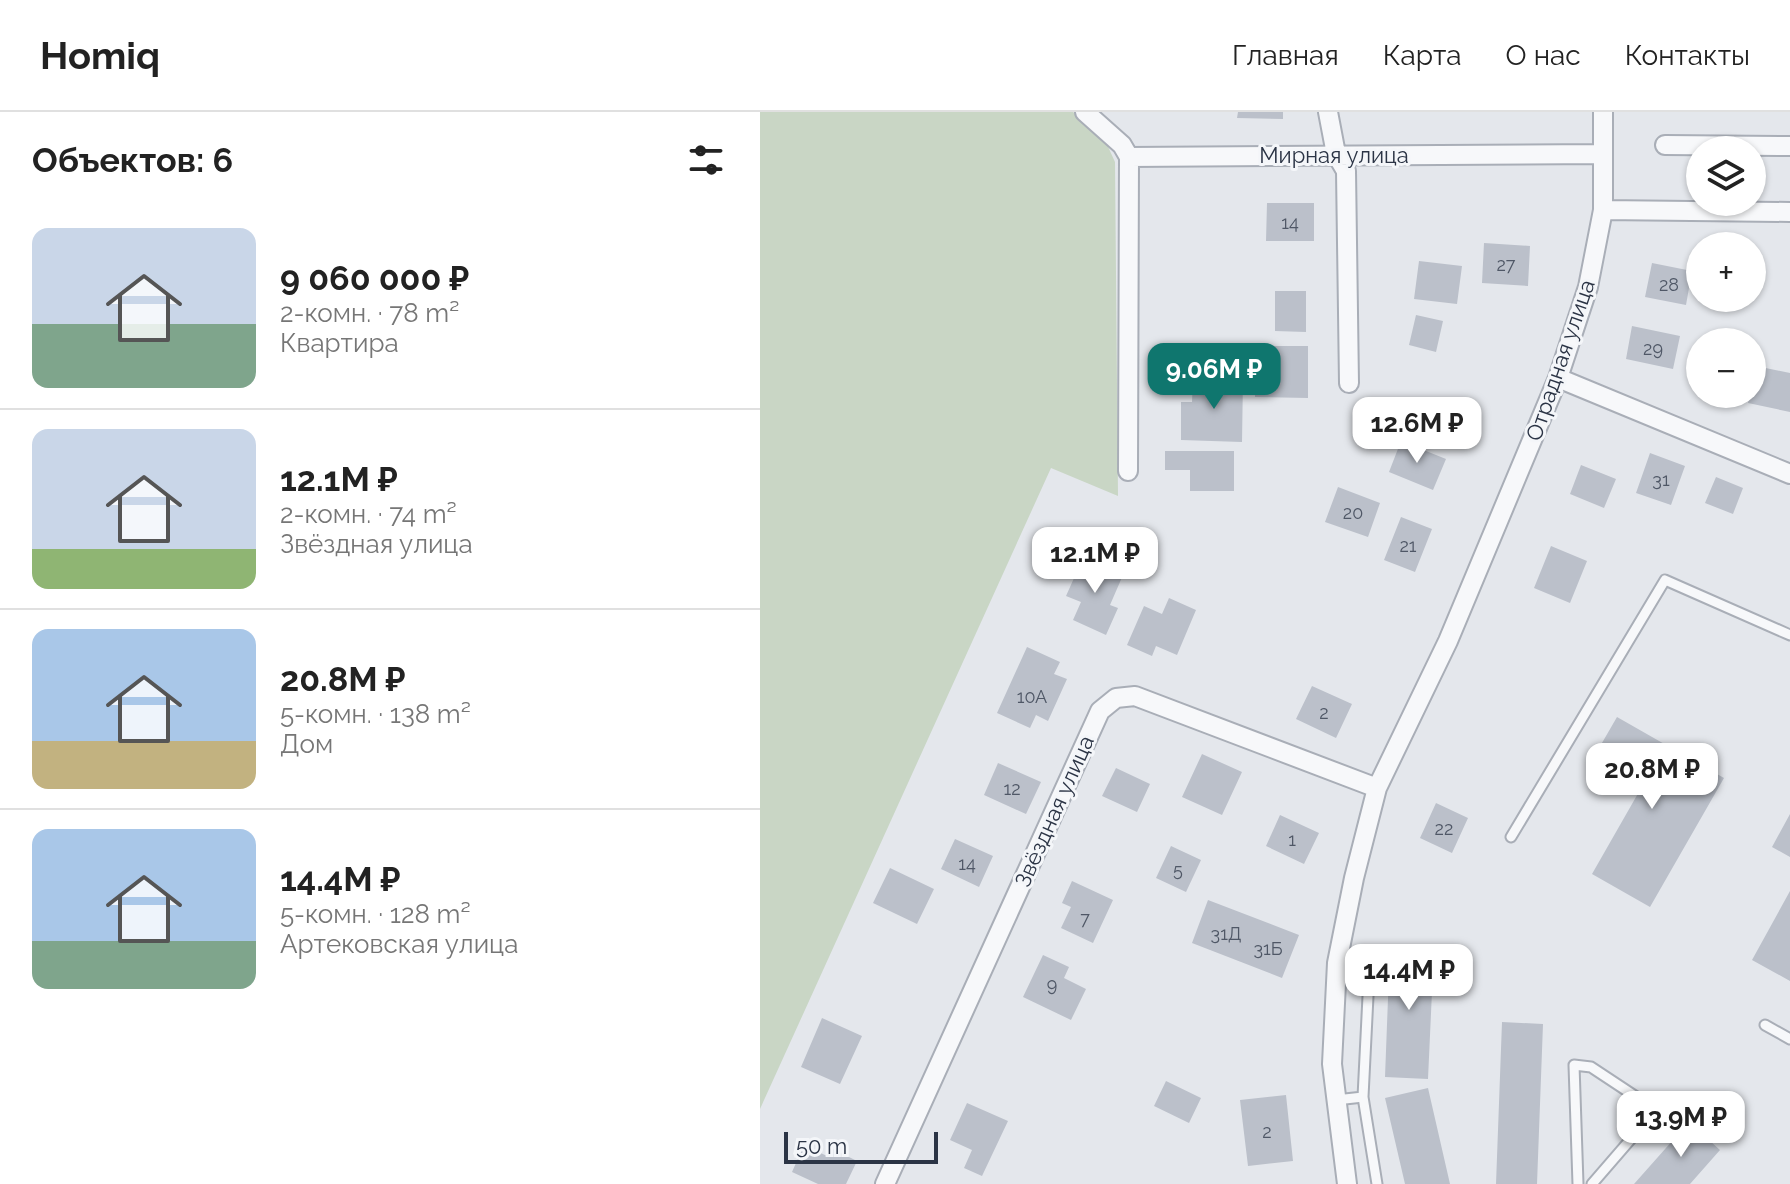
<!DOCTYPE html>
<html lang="ru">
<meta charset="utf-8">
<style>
:root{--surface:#fff;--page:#f6f6f6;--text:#222;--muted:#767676;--line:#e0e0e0;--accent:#0f766e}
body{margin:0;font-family:Raleway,sans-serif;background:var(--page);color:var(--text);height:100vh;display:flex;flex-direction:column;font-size:30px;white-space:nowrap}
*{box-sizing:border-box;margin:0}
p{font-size:26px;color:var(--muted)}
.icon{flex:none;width:44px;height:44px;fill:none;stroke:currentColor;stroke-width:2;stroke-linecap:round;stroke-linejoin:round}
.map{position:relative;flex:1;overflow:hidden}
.details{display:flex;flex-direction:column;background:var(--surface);width:760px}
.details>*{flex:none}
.tools{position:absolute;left:926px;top:24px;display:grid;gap:16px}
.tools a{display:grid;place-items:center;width:80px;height:80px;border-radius:50%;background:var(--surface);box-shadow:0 2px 6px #0004;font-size:40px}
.scale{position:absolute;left:24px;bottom:20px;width:154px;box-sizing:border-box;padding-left:8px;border:4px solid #2b3445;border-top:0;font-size:22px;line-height:28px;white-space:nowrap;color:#2b3445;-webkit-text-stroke:6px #f4f6f9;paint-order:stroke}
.price{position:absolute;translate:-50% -68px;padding:0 18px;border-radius:16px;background:#fff;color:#222;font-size:26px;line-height:52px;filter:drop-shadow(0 2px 4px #0008)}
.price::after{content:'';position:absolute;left:50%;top:48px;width:24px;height:18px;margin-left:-12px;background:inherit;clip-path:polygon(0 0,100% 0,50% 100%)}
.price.current{background:var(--accent);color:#fff}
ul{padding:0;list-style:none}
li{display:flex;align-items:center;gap:24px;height:200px;padding:0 32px}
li+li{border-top:2px solid var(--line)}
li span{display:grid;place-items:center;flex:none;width:224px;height:160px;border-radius:16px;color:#555}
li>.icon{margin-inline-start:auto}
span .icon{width:96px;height:96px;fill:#fffc;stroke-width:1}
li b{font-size:34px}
h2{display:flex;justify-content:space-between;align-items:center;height:96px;padding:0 32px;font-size:34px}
header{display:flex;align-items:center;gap:48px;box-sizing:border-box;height:112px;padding:0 40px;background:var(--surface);border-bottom:2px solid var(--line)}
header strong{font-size:38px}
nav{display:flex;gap:44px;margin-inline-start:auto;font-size:28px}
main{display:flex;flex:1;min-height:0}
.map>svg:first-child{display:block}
</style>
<header>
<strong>Homiq</strong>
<nav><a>Главная</a><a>Карта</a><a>О нас</a><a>Контакты</a></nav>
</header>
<main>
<section class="details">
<h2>Объектов: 6<svg class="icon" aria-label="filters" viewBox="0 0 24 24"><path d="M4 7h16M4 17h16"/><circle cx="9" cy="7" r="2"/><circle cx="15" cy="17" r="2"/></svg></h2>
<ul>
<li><span style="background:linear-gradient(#c9d6e8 60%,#7fa58c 0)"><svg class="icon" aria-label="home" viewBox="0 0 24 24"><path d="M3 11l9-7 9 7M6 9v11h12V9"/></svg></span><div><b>9 060 000 ₽</b><p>2-комн. · 78 m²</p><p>Квартира</p></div></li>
<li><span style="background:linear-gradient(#c9d6e8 75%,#8fb573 0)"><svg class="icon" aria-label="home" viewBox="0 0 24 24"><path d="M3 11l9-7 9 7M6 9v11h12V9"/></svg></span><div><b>12.1M ₽</b><p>2-комн. · 74 m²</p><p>Звёздная улица</p></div></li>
<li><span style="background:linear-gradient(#a9c7e8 70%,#c2b280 0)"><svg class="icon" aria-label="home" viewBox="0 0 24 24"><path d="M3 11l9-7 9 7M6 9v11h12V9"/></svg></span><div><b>20.8M ₽</b><p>5-комн. · 138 m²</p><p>Дом</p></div></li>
<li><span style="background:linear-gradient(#a9c7e8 70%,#7fa58c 0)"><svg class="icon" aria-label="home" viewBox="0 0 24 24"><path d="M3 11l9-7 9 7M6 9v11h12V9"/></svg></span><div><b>14.4M ₽</b><p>5-комн. · 128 m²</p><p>Артековская улица</p></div></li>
</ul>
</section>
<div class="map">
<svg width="1030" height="1072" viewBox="0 0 1030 1072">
<rect width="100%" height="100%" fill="#e4e7ec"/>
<path fill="#c9d6c5" d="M0,0H313L345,28L355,50L358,384L291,356L0,997Z"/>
<path fill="#bbc0ca" d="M478,0H523V7L477,6Z
M507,91H554V129H506Z
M724,131L770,134L768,174L722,171Z
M659,149L702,154L697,192L654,187Z
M892,151L932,159L926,193L885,185Z
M515,179H546V220L515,219Z
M656,203L683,209L676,240L649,233Z
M872,214L920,224L913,257L866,247Z
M495,234H548V286L495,285Z
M996,254L1030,261V300L988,291Z
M433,266H483L482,330L421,328V290H432Z
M641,329L686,347L673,378L629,360Z
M405,339H474V379H430V358H405Z
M890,341L925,354L911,393L876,381Z
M821,353L856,367L844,396L810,382Z
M956,365L983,376L973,402L945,391Z
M578,375L620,391L608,425L565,410Z
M641,405L672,417L655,460L624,448Z
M791,434L827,449L810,491L774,476Z
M323,446L363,463L350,493L358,496L346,523L313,508L321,490L306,484Z
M409,486L436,498L417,543L396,534L392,544L367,533L384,494L402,502Z
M267,535L300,550L294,562L307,567L288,609L276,603L270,616L237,601Z
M552,574L592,592L576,626L536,607Z
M857,605L964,666L890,795L832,762L884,671L835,643Z
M442,642L482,660L462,703L422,685Z
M238,651L281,670L266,702L224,683Z
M356,656L390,672L377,700L342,684Z
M676,691L708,706L692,741L660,726Z
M1030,702V745L1012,735Z
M520,703L559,721L544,752L506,734Z
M195,727L233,744L219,775L181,757Z
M411,734L441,748L426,780L396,766Z
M130,756L174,777L157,812L113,791Z
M312,769L353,788L333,831L301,816L311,795L302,791Z
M1030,779V869L992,848Z
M448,788L539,823L522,866L432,831Z
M630,834L674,836L668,967L625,965Z
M283,843L309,855L304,866L326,877L311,908L263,885Z
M62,906L102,924L80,972L41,955Z
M742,910L783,912L777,1072H736Z
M406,969L441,986L429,1011L394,994Z
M668,976L690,1072H645L625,986Z
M526,983L533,1049L488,1054L480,988Z
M207,991L248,1009L222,1064L204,1056L212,1038L190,1028Z
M929,1010L960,1038L930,1072H874Z
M44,1033L67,1044L71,1036L97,1049L86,1072H58L32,1060Z"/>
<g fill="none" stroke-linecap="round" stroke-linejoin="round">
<defs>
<path id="lane" d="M751,725L905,468L1030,523
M610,844L603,985L617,1072
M1005,913L1030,927
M576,988L603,985
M818,1072L814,953L831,955L896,998L832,1072"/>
<path id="street" d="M325,0L362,33L369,45L843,42
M568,0L576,42L586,59L589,271
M905,33L1030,34
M843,98L1030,100
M798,266L1030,362
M368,359L369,45
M125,1072L340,599L356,586L375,584L617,676
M587,1072L572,952L577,851L594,766L617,676L688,529L798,266L828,175L843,98V0"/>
</defs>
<use href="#lane" stroke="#a9aeb7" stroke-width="13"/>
<use href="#street" stroke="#a9aeb7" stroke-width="22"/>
<use href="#lane" stroke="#f7f8fa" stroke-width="9"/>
<use href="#street" stroke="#f7f8fa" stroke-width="18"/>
</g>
<g text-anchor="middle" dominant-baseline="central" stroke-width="6" stroke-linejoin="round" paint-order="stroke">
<g font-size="18" fill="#4f5766">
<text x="530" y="110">14</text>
<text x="746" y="152">27</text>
<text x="909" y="172">28</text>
<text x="893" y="236">29</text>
<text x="901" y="367">31</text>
<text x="593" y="400">20</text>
<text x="648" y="433">21</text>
<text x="272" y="584">10А</text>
<text x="564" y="600">2</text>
<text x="252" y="676">12</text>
<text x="684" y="716">22</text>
<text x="532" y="727">1</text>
<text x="207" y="751">14</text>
<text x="418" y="757">5</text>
<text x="325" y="806">7</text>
<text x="466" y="821">31Д</text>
<text x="508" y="836">31Б</text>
<text x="292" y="872">9</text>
<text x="507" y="1019">2</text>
</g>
<g font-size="22" fill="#2b3445" stroke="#f4f6f9">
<text x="574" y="43">Мирная улица</text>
<text transform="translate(800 248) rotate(-71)">Отрадная улица</text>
<text transform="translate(294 699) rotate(-66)">Звёздная улица</text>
</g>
</g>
</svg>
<div class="tools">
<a><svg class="icon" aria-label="layers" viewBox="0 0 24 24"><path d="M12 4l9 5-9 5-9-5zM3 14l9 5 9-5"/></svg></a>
<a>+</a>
<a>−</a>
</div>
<div class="scale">50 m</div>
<b class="price current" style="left:454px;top:299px">9.06M ₽</b>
<b class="price" style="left:657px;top:353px">12.6M ₽</b>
<b class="price" style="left:335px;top:483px">12.1M ₽</b>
<b class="price" style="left:892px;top:699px">20.8M ₽</b>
<b class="price" style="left:649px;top:900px">14.4M ₽</b>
<b class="price" style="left:921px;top:1047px">13.9M ₽</b>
</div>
</main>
